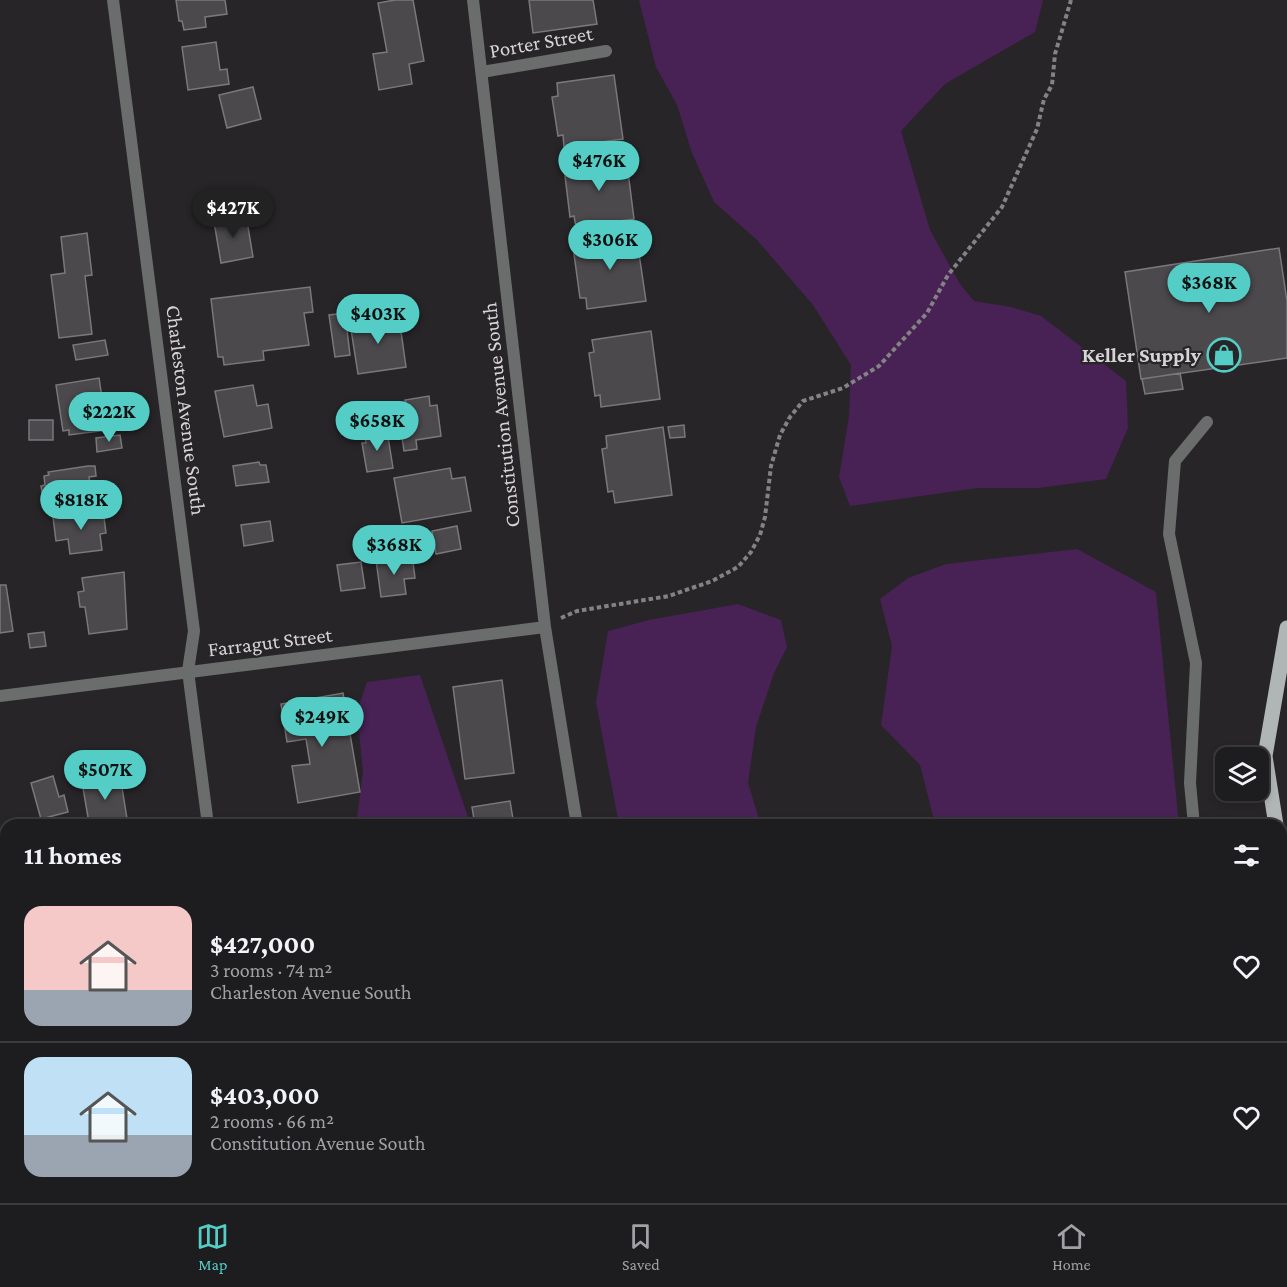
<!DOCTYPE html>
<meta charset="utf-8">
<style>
:root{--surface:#1d1c1e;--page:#252527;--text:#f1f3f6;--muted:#a0a1a4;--line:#3b3a3c;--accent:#54cdc6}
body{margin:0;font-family:"Crimson Pro",serif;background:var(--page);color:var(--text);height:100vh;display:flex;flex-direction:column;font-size:22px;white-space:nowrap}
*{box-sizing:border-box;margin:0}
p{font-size:20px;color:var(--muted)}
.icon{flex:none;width:33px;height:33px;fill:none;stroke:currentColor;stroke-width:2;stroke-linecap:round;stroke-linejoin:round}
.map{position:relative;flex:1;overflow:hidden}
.panel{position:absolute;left:0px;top:819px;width:1287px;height:384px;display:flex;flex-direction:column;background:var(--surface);border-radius:18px 18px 0 0;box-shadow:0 3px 9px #0003,0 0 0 2px var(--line)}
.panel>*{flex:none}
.controls{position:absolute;left:1215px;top:747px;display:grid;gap:12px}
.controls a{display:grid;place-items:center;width:54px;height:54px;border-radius:12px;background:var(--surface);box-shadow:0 3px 9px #0003,0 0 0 2px var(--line);font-size:30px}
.price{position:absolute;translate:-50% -51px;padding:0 14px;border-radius:21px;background:var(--accent);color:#111;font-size:20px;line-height:39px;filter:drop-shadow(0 2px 3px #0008)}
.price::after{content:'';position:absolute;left:50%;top:36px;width:18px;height:14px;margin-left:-9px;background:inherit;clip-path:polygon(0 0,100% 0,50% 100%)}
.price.on{background:#222;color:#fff}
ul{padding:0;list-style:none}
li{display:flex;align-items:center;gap:18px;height:150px;padding:0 24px}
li+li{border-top:2px solid var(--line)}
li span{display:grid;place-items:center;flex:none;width:168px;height:120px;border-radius:18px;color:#555}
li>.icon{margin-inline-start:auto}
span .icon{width:72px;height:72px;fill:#fffc;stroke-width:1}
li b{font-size:26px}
h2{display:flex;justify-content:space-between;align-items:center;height:72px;padding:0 24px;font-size:26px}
.tab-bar{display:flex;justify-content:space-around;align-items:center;height:84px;border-top:2px solid var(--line);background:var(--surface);font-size:16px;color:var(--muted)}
.tab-bar a{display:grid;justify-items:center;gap:3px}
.tab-bar .on{color:var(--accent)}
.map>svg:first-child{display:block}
</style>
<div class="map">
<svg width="1287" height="1203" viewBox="0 0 1287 1203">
<rect width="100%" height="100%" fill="#272528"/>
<path fill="#482155" d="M639,0H1043L1035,32L945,84L901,131L930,230L960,284L974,301L1011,307L1041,316L1126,381L1128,428L1106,479L1038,488H978L850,506L839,477L849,416L851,365L813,305L757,240L714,202L692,153L677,105L656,67Z
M1077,549L1156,592L1179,825H943L933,816L920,765L881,725L892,646L880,599L908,578L946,564Z
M738,604L781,620L787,647L774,673L756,727L748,783L761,825H619L596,702L608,631L649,620Z
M420,675L468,817L467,825H356L363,772L357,711L367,682Z"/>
<path fill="#4b494c" stroke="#7b787c" stroke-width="1.5" d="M176,0H225L227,14L205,17L206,27L184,30L182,21H179Z
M395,0H413L424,61L409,64L412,84L379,90L373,54L387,52L378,3Z
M529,0H593L597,24L533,33Z
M216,42L220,70L227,69L229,84L188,90L182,47Z
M614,75L623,139L564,147L563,135L558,136L552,97L558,96L557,83Z
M253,87L261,119L227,128L219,95Z
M626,156L634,219L576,227L574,216L570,217L565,176H569L568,164Z
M234,213L235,223L247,221L253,257L221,263L214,222L221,221L220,215Z
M87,233L92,275L85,276L92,334L59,338L51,275L65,273L61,237Z
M636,233L646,301L587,309L586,298H580L574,254L579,253L578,241Z
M1279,248L1287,301V358L1141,379L1125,272Z
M310,287L313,312L304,313L309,345L263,351L264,360L224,365L223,357H218L211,299Z
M345,313L350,355L335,357L329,315Z
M399,317L406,367L358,374L350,323Z
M651,331L660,399L601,407L600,395L595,396L589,353L594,352L592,340Z
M105,340L108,355L76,360L73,345Z
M1180,373L1183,389L1145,394L1142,379Z
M99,378L107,430L69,435V430L63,431L56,385Z
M253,385L257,406L268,404L272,428L224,437L215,391Z
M429,396L430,406L437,405L441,436L416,440L417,449L404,451L400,423L409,422L405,400Z
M29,420H53V440H29Z
M684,425L685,437L670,438L668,427Z
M663,427L672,495L615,503L613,491L608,492L602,449L607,448L606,436Z
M380,429L381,439L388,437L393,468L367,472L362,443H366L364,431Z
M120,435L122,448L97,452L96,438Z
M259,462L260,465H266L269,482L236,486L233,466Z
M88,466H95L96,476L89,477L93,501L45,508L41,486L45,485L44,476L49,475L48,472Z
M450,468L452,479L465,477L471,511L402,523L394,478Z
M103,510L106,533L100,534L102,550L70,554L68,539L56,541L53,517Z
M270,521L273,541L244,546L241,525Z
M457,526L461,549L436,554L432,531Z
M402,556L403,563L413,562L415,578L404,579L406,594L381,597L376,560Z
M361,562L365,588L341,591L337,565Z
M124,572L127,629L89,634L85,607H80L78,592L84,591L82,578Z
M0,585H6L13,631L0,633Z
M44,632L46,646L30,648L28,634Z
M502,680L514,773L465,779L453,687Z
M343,693L360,792L298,803L292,766L310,764L306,739L287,742L281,704Z
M120,775L128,825H99V821L89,823L82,782Z
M53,776L59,797L64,795L68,812L41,819L31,783Z
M510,801L514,825H475L472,807Z
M0,942H6V994H0Z
M0,1012H6V1068H0Z
M6,1115V1149L0,1151V1116Z
M481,1197H507L508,1203H518H466Z
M533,1197H572L573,1203H534Z
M685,1197H728V1199L686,1203Z
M817,1197H899L900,1200L878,1203H818Z"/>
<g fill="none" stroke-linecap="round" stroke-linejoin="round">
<path stroke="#848284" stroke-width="4" stroke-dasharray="4.5 3" stroke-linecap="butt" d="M561,618L577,611L669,596L712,581L738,567L751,552L760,535L765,517L771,466L780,435L790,417L803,401L843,388L879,366L927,313L948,275L1002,207L1037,129L1044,99L1052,85L1055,54L1071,0"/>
<path stroke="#6b6d6d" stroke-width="12" d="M1194,825L1190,783L1196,663L1169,534L1175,461L1207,422
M1046,1203H1060"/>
<path stroke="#6b6d6d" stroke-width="12" d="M113,0L194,631L188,671L208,825
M473,0L545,627L577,825
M482,72L606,51
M0,696L545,627
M642,1197L643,1203
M77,1203L115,1197"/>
<path stroke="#929696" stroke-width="12" d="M1262,1203L1276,1197"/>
<path stroke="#b0b5b5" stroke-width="15" d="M1276,825L1265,756L1287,628
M1281,862L1287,902"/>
</g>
<defs>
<symbol id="shop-ring" viewBox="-11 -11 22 22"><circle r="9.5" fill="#272528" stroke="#54cdc6" stroke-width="1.5"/><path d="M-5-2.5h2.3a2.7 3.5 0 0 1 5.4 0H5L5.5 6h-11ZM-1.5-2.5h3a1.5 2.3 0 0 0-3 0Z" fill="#54cdc6"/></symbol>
</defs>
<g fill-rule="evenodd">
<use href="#shop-ring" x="1205" y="336" width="38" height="38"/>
</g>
<g text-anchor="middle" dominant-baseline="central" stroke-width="4.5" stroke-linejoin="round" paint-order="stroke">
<g font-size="21" fill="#d6d4d6" stroke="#272528">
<text transform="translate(541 42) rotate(-10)">Porter Street</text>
<text transform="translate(186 410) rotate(83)">Charleston Avenue South</text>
<text transform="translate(501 415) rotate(-96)">Constitution Avenue South</text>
<text transform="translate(270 642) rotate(-7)">Farragut Street</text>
</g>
<g font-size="21" font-weight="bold" fill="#d6d4d6" stroke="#272528" text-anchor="end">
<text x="1201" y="355">Keller Supply</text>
</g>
</g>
</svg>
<div class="controls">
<a><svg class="icon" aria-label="layers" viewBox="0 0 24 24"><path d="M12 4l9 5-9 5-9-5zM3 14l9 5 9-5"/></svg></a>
</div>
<b class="price" style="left:599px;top:192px">$476K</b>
<b class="price on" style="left:233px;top:239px">$427K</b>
<b class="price" style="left:610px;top:271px">$306K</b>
<b class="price" style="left:1209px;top:314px">$368K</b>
<b class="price" style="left:378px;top:345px">$403K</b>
<b class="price" style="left:109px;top:443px">$222K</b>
<b class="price" style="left:377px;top:452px">$658K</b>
<b class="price" style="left:81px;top:531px">$818K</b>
<b class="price" style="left:394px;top:576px">$368K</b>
<b class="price" style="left:322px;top:748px">$249K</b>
<b class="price" style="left:105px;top:801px">$507K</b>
<section class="panel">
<h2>11 homes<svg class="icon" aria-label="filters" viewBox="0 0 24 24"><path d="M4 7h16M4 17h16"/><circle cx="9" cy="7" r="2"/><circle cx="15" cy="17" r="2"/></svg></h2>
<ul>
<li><span style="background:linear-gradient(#f6c9c9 70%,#9aa5b1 0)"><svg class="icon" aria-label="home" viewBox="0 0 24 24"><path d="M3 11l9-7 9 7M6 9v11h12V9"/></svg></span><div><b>$427,000</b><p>3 rooms · 74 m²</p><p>Charleston Avenue South</p></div><svg class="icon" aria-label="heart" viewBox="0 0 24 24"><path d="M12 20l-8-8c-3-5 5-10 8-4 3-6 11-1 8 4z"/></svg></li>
<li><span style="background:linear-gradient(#bfe0f5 65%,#9aa5b1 0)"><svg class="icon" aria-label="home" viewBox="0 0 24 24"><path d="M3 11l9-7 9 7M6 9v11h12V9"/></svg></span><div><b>$403,000</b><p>2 rooms · 66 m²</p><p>Constitution Avenue South</p></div><svg class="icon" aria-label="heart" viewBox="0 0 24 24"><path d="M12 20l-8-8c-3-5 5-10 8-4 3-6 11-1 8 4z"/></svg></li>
</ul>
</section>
</div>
<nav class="tab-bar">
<a class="on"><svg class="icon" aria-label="map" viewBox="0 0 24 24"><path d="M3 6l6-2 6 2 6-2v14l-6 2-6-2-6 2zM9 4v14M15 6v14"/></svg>Map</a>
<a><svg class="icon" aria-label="saved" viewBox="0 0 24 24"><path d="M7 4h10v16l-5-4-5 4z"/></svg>Saved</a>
<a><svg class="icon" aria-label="home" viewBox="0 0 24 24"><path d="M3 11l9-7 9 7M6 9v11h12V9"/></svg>Home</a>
</nav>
